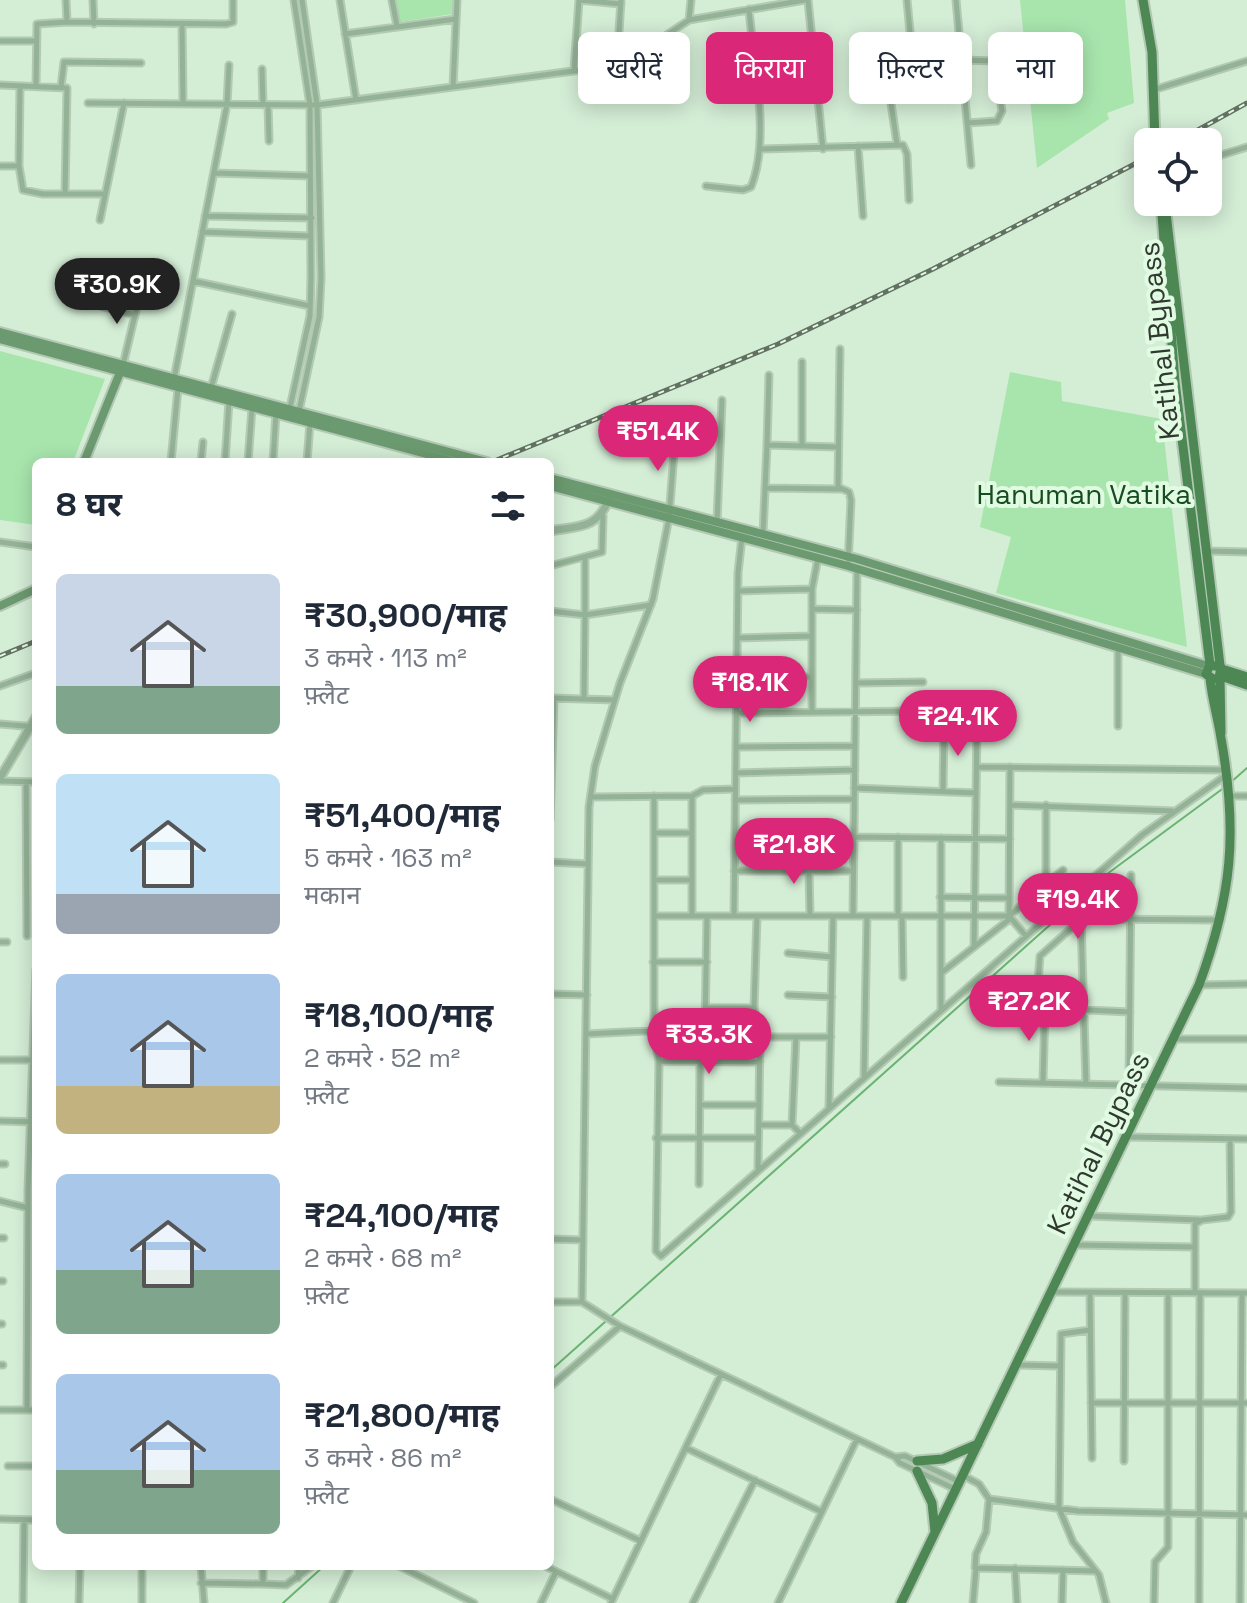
<!DOCTYPE html>
<html lang="hi">
<meta charset="utf-8">
<style>
:root{--surface:#fff;--page:#f2f2f3;--text:#1f2937;--muted:#747a83;--accent:#db2777}
body{margin:0;font-family:"Space Grotesk","Noto Sans Devanagari",sans-serif;background:var(--page);color:var(--text);height:100vh;display:flex;flex-direction:column;font-size:30px;white-space:nowrap}
*{box-sizing:border-box;margin:0}
p{font-size:26px;color:var(--muted)}
.icon{flex:none;width:44px;height:44px;fill:none;stroke:currentColor;stroke-width:2;stroke-linecap:round;stroke-linejoin:round}
.map{position:relative;flex:1;overflow:hidden}
.side{position:absolute;left:32px;top:458px;width:522px;height:1112px;display:flex;flex-direction:column;background:var(--surface);border-radius:12px;box-shadow:0 4px 20px #0003}
.side>*{flex:none}
.hud{position:absolute;left:578px;top:32px;width:548px;height:72px;display:flex;gap:16px}
.controls{position:absolute;left:1134px;top:128px;display:grid;gap:16px}
.controls a{display:grid;place-items:center;width:88px;height:88px;border-radius:12px;background:var(--surface);box-shadow:0 4px 20px #0003;font-size:40px}
.price{position:absolute;translate:-50% -68px;padding:0 18px;border-radius:28px;background:var(--accent);color:#fff;font-size:26px;line-height:52px;filter:drop-shadow(0 2px 4px #0008)}
.price::after{content:'';position:absolute;left:50%;top:48px;width:24px;height:18px;margin-left:-12px;background:inherit;clip-path:polygon(0 0,100% 0,50% 100%)}
.price.active{background:#222;color:#fff}
ul{padding:0;list-style:none}
li{display:flex;align-items:center;gap:24px;height:200px;padding:0 24px}
li span{display:grid;place-items:center;flex:none;width:224px;height:160px;border-radius:12px;color:#555}
li>.icon{margin-inline-start:auto}
span .icon{width:96px;height:96px;fill:#fffc;stroke-width:1}
li b{font-size:34px}
h2{display:flex;justify-content:space-between;align-items:center;height:96px;padding:0 24px;font-size:34px}
.pill{padding:0 28px;border-radius:12px;background:var(--surface);box-shadow:0 4px 20px #0003;font-size:28px;line-height:72px}
.pill.active{background:var(--accent);color:#fff}
.map>svg:first-child{display:block}
</style>
<div class="map">
<svg width="1247" height="1603" viewBox="0 0 1247 1603">
<rect width="100%" height="100%" fill="#d4edd5"/>
<path fill="#a8e5ad" d="M396,0H454L453,14L400,22Z
M1020,0H1125L1134,103L1107,113L1109,119L1037,168Z
M0,351L105,379L73,462H36V525L0,520Z
M1010,372L1061,382L1062,401L1162,419L1187,647L996,593L1011,537L980,527Z"/>
<g fill="none" stroke-linecap="round" stroke-linejoin="round">
<path stroke="#6ab372" stroke-width="2" d="M1230,783L1247,768
M550,1371L1107,874L1225,787
M283,1603L324,1566"/>
<defs>
<path id="minor" d="M66,0L67,22L226,24L233,22V0
M93,0L94,24
M340,0L356,100
M392,0L397,26
M579,0L621,4
M808,0L823,149
M956,0L971,165
M689,20L691,0
M182,24L183,103
M345,34L456,19
M0,41H36
M871,52L912,46
M962,60L994,61L1002,111L997,121L968,123
M617,64L621,0
M262,69L263,105
M872,70L876,85L912,78L914,75L907,0
M574,71L579,0
M888,83L897,144
M0,85L67,88L65,194
M20,86L19,166L23,190L43,194H105
M36,86L37,24L67,22
M61,87L64,62L141,63
M453,87L457,0
M1153,90L1247,61
M88,103L317,105L611,66L634,57L689,20L805,0
M268,105L269,141
M858,146L863,216
M761,149L903,145L907,154L909,200
M1208,159L1247,147
M0,166H19
M214,173L310,176
M706,186L743,190L751,187C771,138 753,61 749,9
M205,216L312,218
M100,220L124,103
M202,232L310,236
M193,281L310,306
M88,303L135,315
M840,349L838,487L849,492L851,500L848,566
M123,365L140,294
M174,379L227,104L229,65
M211,388L232,314
M299,411L319,317L321,278L317,105L302,0
M289,412L310,316L311,278L310,105L294,0
M767,445L769,375
M802,446V362
M171,462L178,388
M201,462L203,442
M225,462L229,401
M248,462L252,408
M273,462L276,413
M307,462L310,423
M766,488L840,489
M717,522L722,400
M763,534L767,445L838,447
M0,542L36,547
M1206,551L1247,552
M585,557V615L651,605
M550,566L602,552L603,516
M738,591L812,589
M812,609L857,610
M550,611L585,615L584,699
M737,638L812,636
M1118,648V726
M737,677H812
M856,683L923,682
M0,686L36,673
M550,698L615,700
M812,711V589L818,558
M736,713L923,711
M0,724L36,727
M736,747L855,746
M977,767L1225,770
M736,773L855,770
M0,781L36,782
M26,782L27,936
M854,788L976,793
M943,791L944,724
M654,796V1033L659,1061L656,1251L661,1256L1142,835L1225,776
M1229,796H1247
M591,797L692,796L703,790L735,789
M735,800L854,799
M1010,805L1173,811
M1046,805V884
M550,820L554,698
M654,833H690
M735,836L854,834
M854,837L1010,839
M550,862L588,864
M734,871H853
M809,871L810,916
M654,880H691
M940,897L1009,898
M1010,915L1063,870
M654,916H1009L1026,936
M692,916V796
M734,916L738,573L742,537
M853,916L857,569
M898,916V837
M902,916L903,977
M1009,916L1010,767
M1081,922L1086,1083
M0,942H7
M974,947L977,724
M788,953L832,957
M653,962H707
M941,973L1011,918
M1200,985L1247,984
M550,994L587,995
M788,995L832,997
M706,1008H754L757,916
M754,1008L760,1037L758,1168
M941,1011V838
M1130,1012L1045,1008L1037,997L1040,956L1076,924L1089,919L1221,920
M586,1034L705,1028L707,916
M760,1037H831
M796,1037L792,1125L800,1133
M1174,1039H1247
M0,1060H31
M659,1061L760,1062
M864,1078L867,916
M1043,1081L1045,1008
M999,1082L1247,1088
M1129,1084L1131,875
M700,1105H759
M829,1107L833,916
M0,1121L36,1122
M759,1125H792
M1127,1137L1247,1139
M656,1138H758
M0,1164H5
M699,1184L700,1061
M0,1201L28,1208
M1089,1216L1199,1220
M0,1238H4
M550,1239L583,1240
M1075,1245L1195,1247
M0,1281H3
M1053,1292L1247,1293
M1090,1293L1092,1458
M1195,1293V1224L1202,1220L1228,1217L1231,1212L1230,1139
M550,1302H582L620,1326L895,1457L900,1463L955,1489
M582,1302L589,807L595,766L620,683L653,599L669,518L675,440
M0,1324H2
M1090,1330L1061,1334L1059,1508L1073,1542L1099,1575L1106,1603
M0,1365H3
M1017,1365L1060,1366
M550,1387L620,1326
M1091,1403H1247
M0,1410H36
M27,1410L28,1191L36,969
M686,1448L822,1512
M896,1457L905,1456L960,1482
M1124,1461L1125,1294
M8,1466H36
M964,1476L979,1484L989,1499L1078,1511L1247,1515
M550,1499L641,1541
M0,1519L36,1520
M142,1566V1603
M201,1566L204,1603
M399,1566L474,1603
M545,1566L613,1599
M975,1568L976,1554L986,1532L989,1499
M1015,1568L1017,1603
M298,1578L299,1566
M201,1583L263,1584V1566
M263,1584L286,1585L312,1566
M23,1603L24,1520
M79,1603L80,1566
M333,1603L351,1566
M541,1603L556,1572
M611,1603L721,1374
M693,1603L755,1480
M778,1603L857,1439
M973,1603L976,1568L1095,1571
M1062,1603L1063,1570
M1154,1603L1155,1562L1168,1547V1293
M1199,1603L1200,1293
M1240,1603L1242,1293"/>
<path id="tertiary" d="M550,531C579,526 597,529 609,499
M0,778L36,717"/>
<path id="secondary" d="M0,332L487,462
M0,339L456,462
M84,462L121,370
M550,478L857,559L1208,666
M550,486L848,566L1206,674
M0,606L36,589"/>
<path id="primary" d="M1143,0L1152,52L1155,142
M1161,202L1175,382L1210,665L1206,674L1213,679L1219,678L1221,667L1210,665
M1165,205L1220,665
M1222,669L1247,677
M1221,676L1247,685
M1220,677L1221,733
M917,1461L943,1459L978,1444
M917,1471L932,1503L935,1532
M901,1603L1199,985C1232,895 1238,833 1221,738C1218,718 1212,699 1210,678"/>
</defs>
<use href="#minor" stroke="#b3c9b4" stroke-width="9"/>
<use href="#tertiary" stroke="#b3c9b4" stroke-width="11"/>
<use href="#secondary" stroke="#b3c9b4" stroke-width="12"/>
<use href="#primary" stroke="#b3c9b4" stroke-width="13"/>
<use href="#minor" stroke="#94b396" stroke-width="5"/>
<use href="#tertiary" stroke="#94b396" stroke-width="7"/>
<use href="#secondary" stroke="#6c9a70" stroke-width="8"/>
<use href="#primary" stroke="#4d8854" stroke-width="9"/>
<defs>
<path id="rail" d="M1176,142L1247,103
M492,462L778,344L933,269L1148,157
M0,656L36,641"/>
</defs>
<use href="#rail" stroke="#637163" stroke-width="5"/>
<use href="#rail" stroke="#e1fae2" stroke-width="2" stroke-dasharray="6" stroke-linecap="butt"/>
</g>
<g text-anchor="middle" dominant-baseline="central" stroke-width="8" stroke-linejoin="round" paint-order="stroke">
<g font-size="28" fill="#303930" stroke="#e1fae2">
<text transform="translate(1159 341) rotate(-96)">Katihal Bypass</text>
<text transform="translate(1098 1143) rotate(-64)">Katihal Bypass</text>
</g>
<g font-size="28" fill="#174b20" stroke="#e1fae2">
<text x="1084" y="494">Hanuman Vatika</text>
</g>
</g>
</svg>
<div class="controls">
<a><svg class="icon" aria-label="locate" viewBox="0 0 24 24"><circle cx="12" cy="12" r="6"/><path d="M12 2v4M12 18v4M2 12h4M18 12h4"/></svg></a>
</div>
<b class="price active" style="left:117px;top:326px">₹30.9K</b>
<b class="price" style="left:658px;top:473px">₹51.4K</b>
<b class="price" style="left:750px;top:724px">₹18.1K</b>
<b class="price" style="left:958px;top:758px">₹24.1K</b>
<b class="price" style="left:794px;top:886px">₹21.8K</b>
<b class="price" style="left:1078px;top:941px">₹19.4K</b>
<b class="price" style="left:1029px;top:1043px">₹27.2K</b>
<b class="price" style="left:709px;top:1076px">₹33.3K</b>
<div class="hud">
<a class="pill">खरीदें</a>
<a class="pill active">किराया</a>
<a class="pill">फ़िल्टर</a>
<a class="pill">नया</a>
</div>
<section class="side">
<h2>8 घर<svg class="icon" aria-label="filters" viewBox="0 0 24 24"><path d="M4 7h16M4 17h16"/><circle cx="9" cy="7" r="2"/><circle cx="15" cy="17" r="2"/></svg></h2>
<ul>
<li><span style="background:linear-gradient(#c9d6e8 70%,#7fa58c 0)"><svg class="icon" aria-label="home" viewBox="0 0 24 24"><path d="M3 11l9-7 9 7M6 9v11h12V9"/></svg></span><div><b>₹30,900/माह</b><p>3 कमरे · 113 m²</p><p>फ़्लैट</p></div></li>
<li><span style="background:linear-gradient(#bfe0f5 75%,#9aa5b1 0)"><svg class="icon" aria-label="home" viewBox="0 0 24 24"><path d="M3 11l9-7 9 7M6 9v11h12V9"/></svg></span><div><b>₹51,400/माह</b><p>5 कमरे · 163 m²</p><p>मकान</p></div></li>
<li><span style="background:linear-gradient(#a9c7e8 70%,#c2b280 0)"><svg class="icon" aria-label="home" viewBox="0 0 24 24"><path d="M3 11l9-7 9 7M6 9v11h12V9"/></svg></span><div><b>₹18,100/माह</b><p>2 कमरे · 52 m²</p><p>फ़्लैट</p></div></li>
<li><span style="background:linear-gradient(#a9c7e8 60%,#7fa58c 0)"><svg class="icon" aria-label="home" viewBox="0 0 24 24"><path d="M3 11l9-7 9 7M6 9v11h12V9"/></svg></span><div><b>₹24,100/माह</b><p>2 कमरे · 68 m²</p><p>फ़्लैट</p></div></li>
<li><span style="background:linear-gradient(#a9c7e8 60%,#7fa58c 0)"><svg class="icon" aria-label="home" viewBox="0 0 24 24"><path d="M3 11l9-7 9 7M6 9v11h12V9"/></svg></span><div><b>₹21,800/माह</b><p>3 कमरे · 86 m²</p><p>फ़्लैट</p></div></li>
</ul>
</section>
</div>
